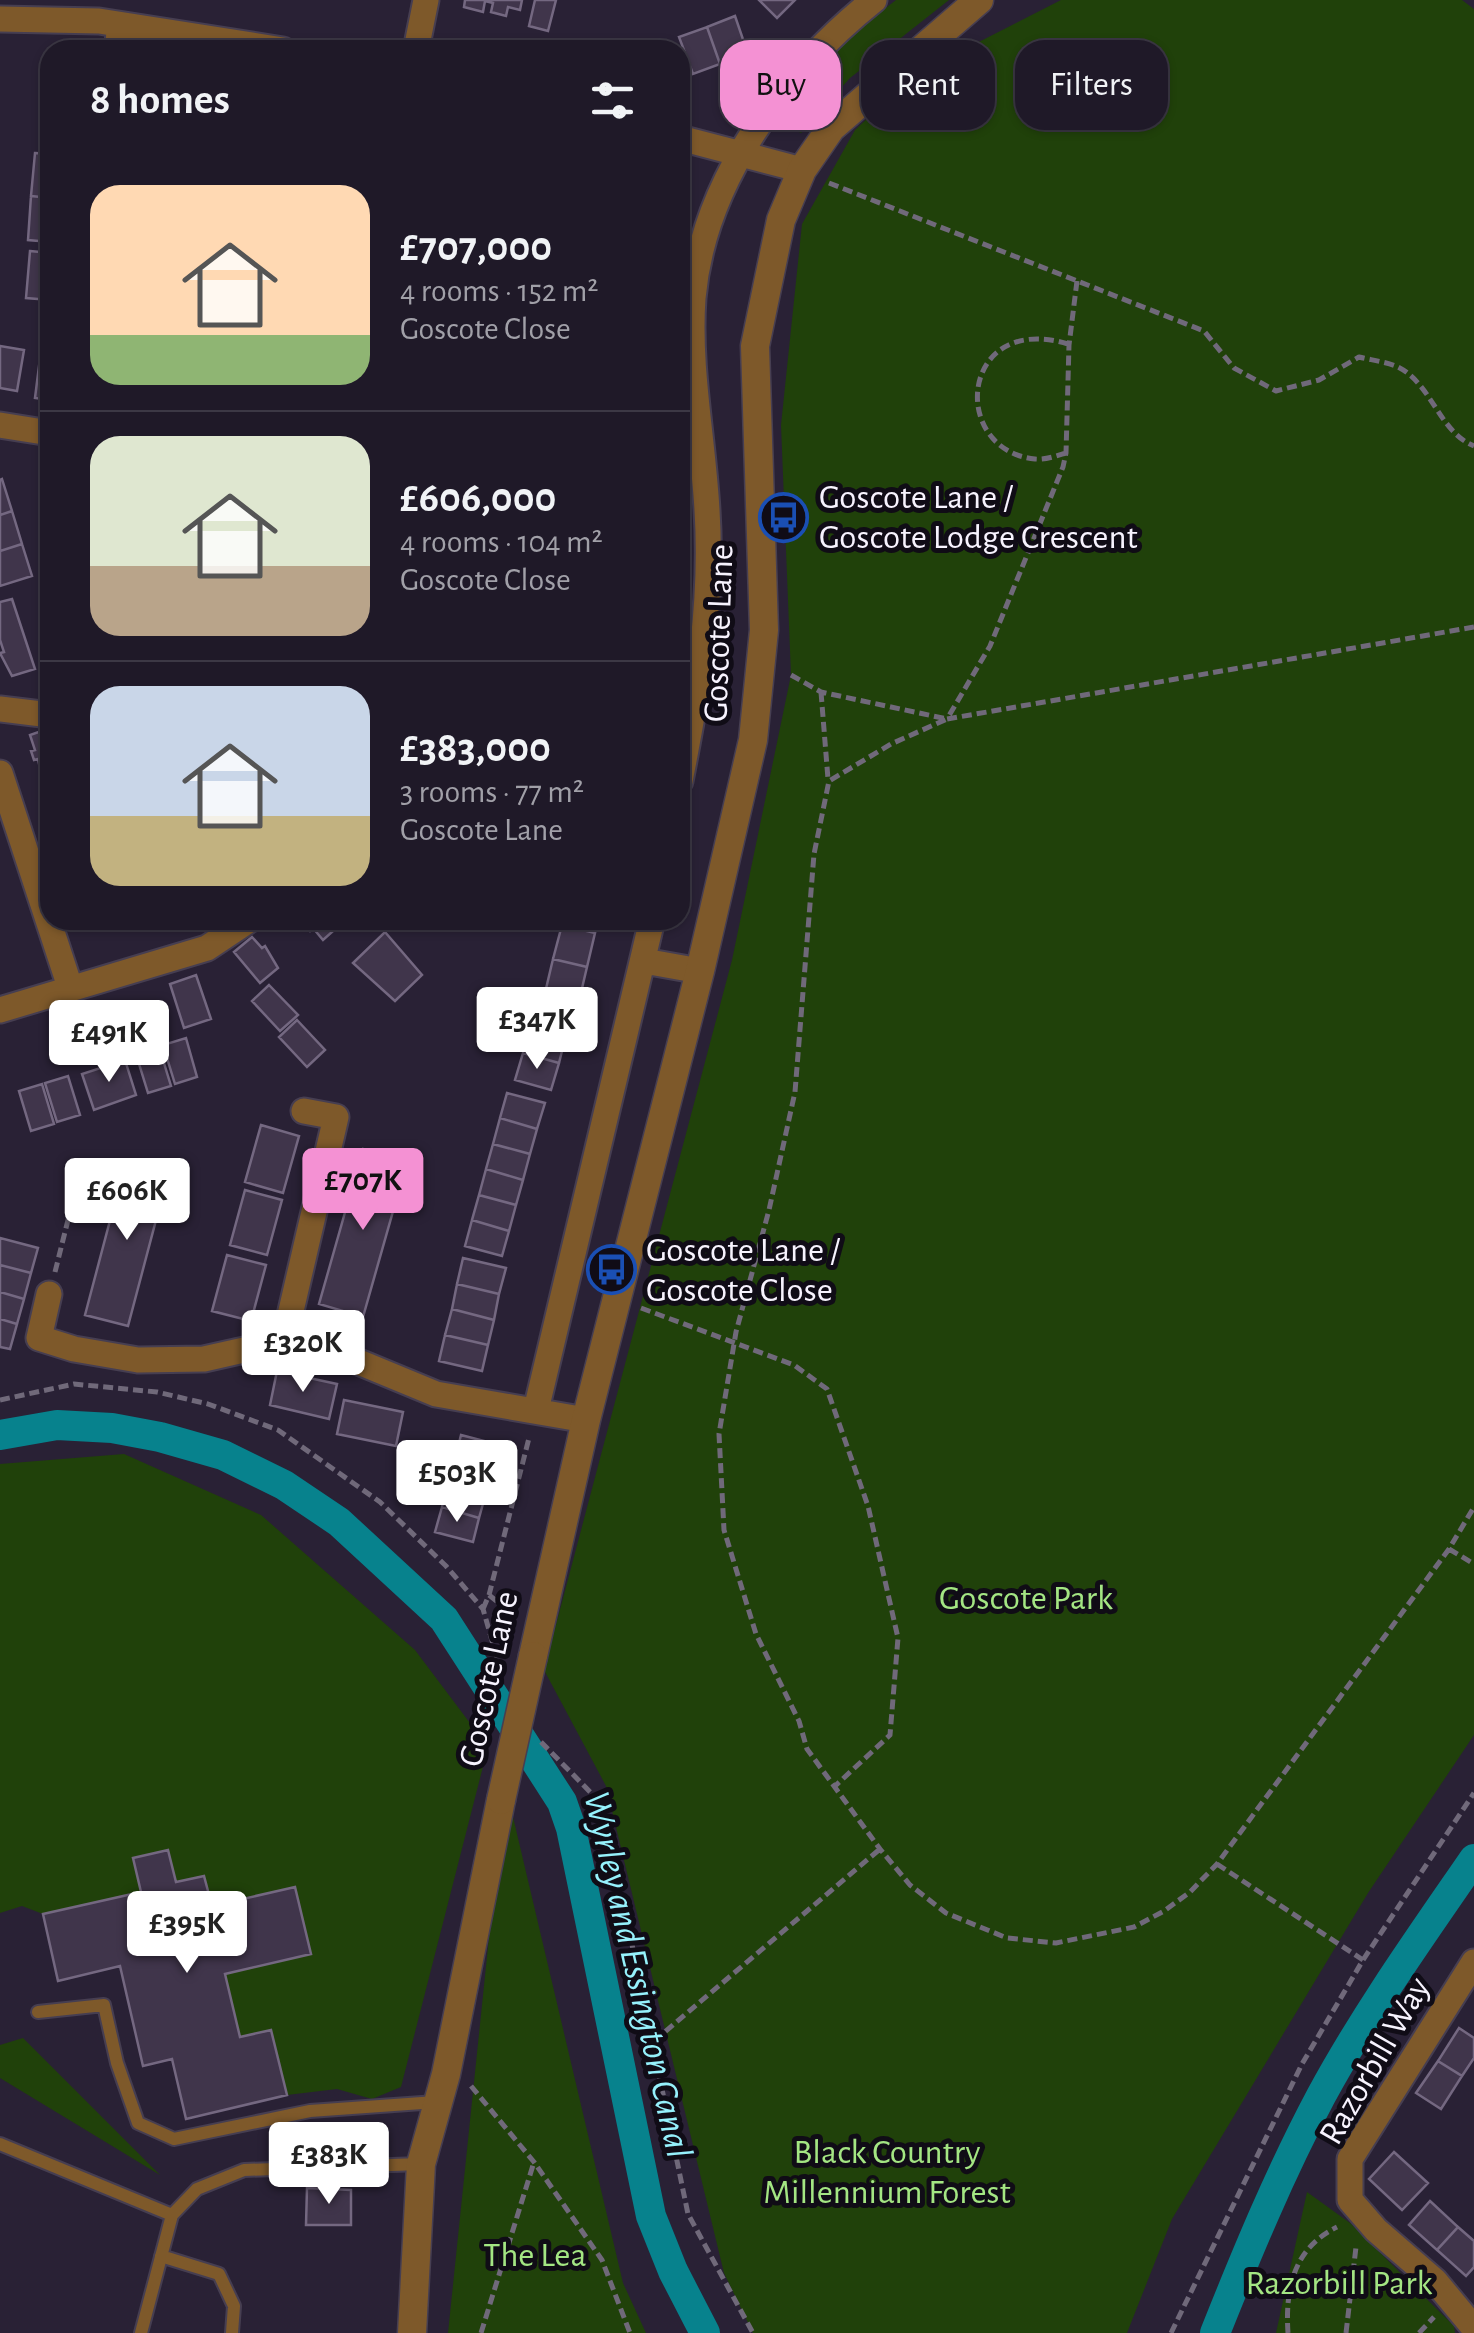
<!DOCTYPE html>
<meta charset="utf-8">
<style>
:root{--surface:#1f1928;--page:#2c2634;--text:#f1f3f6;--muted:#a1a0a8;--line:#3c3845;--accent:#f491d3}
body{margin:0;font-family:"Alegreya Sans",sans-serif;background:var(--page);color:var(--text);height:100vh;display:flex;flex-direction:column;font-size:38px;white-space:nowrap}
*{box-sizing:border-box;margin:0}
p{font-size:32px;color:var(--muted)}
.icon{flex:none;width:55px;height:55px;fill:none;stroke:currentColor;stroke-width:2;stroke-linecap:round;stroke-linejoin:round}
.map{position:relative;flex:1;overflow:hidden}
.drawer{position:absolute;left:40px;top:40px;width:650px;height:890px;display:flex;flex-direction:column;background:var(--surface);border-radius:30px;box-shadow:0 2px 8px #0004,0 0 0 2px var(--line)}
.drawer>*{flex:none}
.top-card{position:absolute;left:720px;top:40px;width:602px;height:90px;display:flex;gap:20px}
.price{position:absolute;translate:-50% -85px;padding:0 22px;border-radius:10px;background:#fff;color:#222;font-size:32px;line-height:65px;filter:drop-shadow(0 2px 5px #0008)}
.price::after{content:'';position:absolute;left:50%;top:60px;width:30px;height:22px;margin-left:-15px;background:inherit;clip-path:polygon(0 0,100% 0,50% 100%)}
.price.on{background:var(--accent);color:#111}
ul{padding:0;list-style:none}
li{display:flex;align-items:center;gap:30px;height:250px;padding:0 50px}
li+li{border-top:2px solid var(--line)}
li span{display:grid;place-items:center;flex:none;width:280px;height:200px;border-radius:30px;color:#555}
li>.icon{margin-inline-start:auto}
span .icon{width:120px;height:120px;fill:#fffc;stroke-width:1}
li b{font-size:42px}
h2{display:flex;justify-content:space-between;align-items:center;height:120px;padding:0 50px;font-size:42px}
.chip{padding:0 35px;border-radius:30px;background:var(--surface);box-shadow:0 2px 8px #0004,0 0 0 2px var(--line);font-size:35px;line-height:90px}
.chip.on{background:var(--accent);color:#111}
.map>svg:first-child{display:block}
</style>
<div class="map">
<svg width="1474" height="2333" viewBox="0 0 1474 2333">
<rect width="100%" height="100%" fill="#292135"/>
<path fill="#20410a" d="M896,0H949L850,78L801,133L779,122L843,41Z
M1061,0H1462L1474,9V1735L1368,1893L1172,2219L1127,2333H753L724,2273L606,1786L544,1670L732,960L791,675L781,425L802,224L855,130L912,76Z
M124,1454L261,1515L415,1650L488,1747L401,2087L372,2099L337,2089L287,2095L271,2030L240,2037L225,1974L310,1954L212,1906L204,1876L176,1882L167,1850L133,1858L141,1892L43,1914L22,1906L0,1913V1464Z
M505,1783L623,2283L646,2333H448Z
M23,2038L160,2175L0,2078V2045Z
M1307,2192L1350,2223L1454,2326L1455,2333H1276Z"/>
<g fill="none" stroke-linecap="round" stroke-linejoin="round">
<path stroke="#07828d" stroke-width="30" d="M0,1435L57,1425L112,1428L160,1437L223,1455L284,1485L339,1522L444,1619L562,1802L571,1828L651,2216L673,2271L705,2333
M1215,2333C1247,2253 1280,2173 1321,2096C1366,2013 1421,1936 1474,1859"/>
</g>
<path fill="#40354b" stroke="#746881" stroke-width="2.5" d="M465,0H522L520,10L508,7L506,16L491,12L493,3L485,1L483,12L464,7Z
M535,0H556L548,31L529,26Z
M759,0H795L777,18Z
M735,16L748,54L720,64L707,27Z
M707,27L720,64L693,74L679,37Z
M35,153L50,154V198L31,196Z
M31,196L50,198V242L28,240Z
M30,251L50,253V300L26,298Z
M0,346L24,350L17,391L0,388Z
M40,358L50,359V400L35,398Z
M2,479L12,511L0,515V480Z
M12,511L22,544L0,551V515Z
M22,544L32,576L0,586V551Z
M12,599L35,669L12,676L0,653L4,652L0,640V602Z
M50,728V796L48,790L45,792L38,759L34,760L31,751L35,750L30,735Z
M304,920H337L341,924L323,940L313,928L310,931L303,924Z
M562,925L595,933L587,967L553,959Z
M385,932L422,975L395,1001L353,963Z
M252,937L262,948L265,946L278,968L260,983L234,952Z
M553,959L587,967L579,1001L545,993Z
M196,975L211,1019L184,1028L170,984Z
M269,985L298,1015L280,1031L252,1001Z
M297,1020L325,1050L307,1067L279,1037Z
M530,1025L566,1035L559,1063L523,1053Z
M186,1038L197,1077L175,1084L163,1045Z
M159,1047L171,1086L148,1093L136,1054Z
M523,1053L559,1063L551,1090L515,1080Z
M125,1060L136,1095L94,1110L82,1074Z
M68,1076L80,1115L57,1122L45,1083Z
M42,1084L54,1124L31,1131L19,1091Z
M507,1093L545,1103L537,1129L500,1118Z
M500,1118L537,1129L530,1154L493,1144Z
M261,1125L299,1136L283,1193L245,1182Z
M493,1144L530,1154L523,1180L486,1169Z
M363,1149L407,1162L363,1317L319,1304Z
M126,1160L169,1171L128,1326L85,1315Z
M486,1169L523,1180L516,1205L479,1195Z
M245,1190L282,1200L267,1255L230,1245Z
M479,1195L516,1205L509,1231L472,1220Z
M472,1220L509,1231L502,1256L465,1246Z
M0,1238L38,1248L31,1273L0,1265Z
M227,1255L266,1265L251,1321L212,1311Z
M463,1258L506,1268L499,1294L457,1284Z
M0,1265L31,1273L24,1299L0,1292Z
M457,1284L499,1294L494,1320L452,1309Z
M0,1292L24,1299L17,1324L0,1319Z
M452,1309L494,1320L488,1345L445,1335Z
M0,1319L17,1324L10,1349L0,1347Z
M445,1335L488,1345L482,1371L439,1361Z
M277,1371L337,1384L329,1419L270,1405Z
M344,1400L403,1412L396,1446L337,1434Z
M461,1435L499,1445L492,1469L455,1459Z
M455,1459L492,1469L486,1493L448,1483Z
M448,1483L486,1493L479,1518L442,1507Z
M442,1507L479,1518L473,1542L435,1532Z
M168,1850L176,1882L204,1876L212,1906L295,1887L311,1954L225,1974L240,2037L271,2030L287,2095L186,2119L172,2059L143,2066L120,1966L58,1981L43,1914L141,1892L133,1858Z
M1459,2028L1474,2038V2058L1462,2076L1438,2061Z
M1438,2061L1462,2076L1441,2109L1416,2093Z
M1394,2152L1428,2183L1402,2210L1369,2179Z
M307,2188L351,2190V2225H306Z
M1430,2201L1458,2227L1437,2250L1409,2225Z
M1458,2227L1474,2241V2267L1466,2276L1437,2250Z"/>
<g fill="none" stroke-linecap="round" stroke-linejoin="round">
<defs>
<path id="service" d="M38,2012L104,2005L117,2063L138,2123L174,2139L310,2111L436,2102
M0,2144L172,2215
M161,2256L219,2274L234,2306L232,2333
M141,2333L172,2215L197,2189L244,2170L421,2164"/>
<path id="minor" d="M0,19L99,21L283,50
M118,50L119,25
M416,50L426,0
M680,138L802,170
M0,425L50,433
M0,709L50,715
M0,773L70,987
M680,781C698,689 713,605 707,510C703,439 688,368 693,298C703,181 785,71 874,0
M644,961L700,971
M0,1010L207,948L249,920
M49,1294L39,1338L74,1349L138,1360L204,1359L284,1341L320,1346L436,1394L586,1420
M284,1341L336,1117L304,1111
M536,1410L652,920
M1474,1962L1350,2159V2200L1376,2230L1435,2281L1474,2328"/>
<path id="tertiary" d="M533,1656L586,1420L700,971L753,740L764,630L755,346L781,220L802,170L831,128L979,0
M412,2333L421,2164L446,2074L501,1800"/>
</defs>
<use href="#service" stroke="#463e51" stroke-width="16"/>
<use href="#minor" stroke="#463e51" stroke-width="29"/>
<use href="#tertiary" stroke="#463e51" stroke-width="31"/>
<path stroke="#70697a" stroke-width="5" stroke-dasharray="10 5" stroke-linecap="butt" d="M829,183L1204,331L1234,368L1276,391L1319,380L1359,357C1371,360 1387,362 1398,367C1432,384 1439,432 1474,446
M1077,281L1069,345L1066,453L1063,467L990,646L947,719L1474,627
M1066,453C1056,456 1045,460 1035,459C948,450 960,311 1068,344
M791,675L821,692L947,719L891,744L829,781L814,854L795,1092L769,1210L736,1332L719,1434L724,1530L756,1634L799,1721L807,1749L880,1849L910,1885L946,1913L1007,1938L1056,1943L1134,1927L1164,1911L1190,1892L1217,1864L1449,1549L1474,1507
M821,692L828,779
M55,1272L71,1208
M641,1308L794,1365L827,1389L868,1506L898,1638L890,1735L834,1787
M0,1400L74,1384L157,1392L208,1404L278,1430L380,1502L446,1566L483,1609L501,1672
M1449,1549L1474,1564
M489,1595L514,1615
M483,1609L489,1595L529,1438
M541,1742L603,1805L688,2214L753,2333
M1217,1864L1363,1960
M654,2041L880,1849
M471,2086L534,2162L602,2260L630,2333
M481,2333L534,2162
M1171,2333L1302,2064L1363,1960L1474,1793
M1288,2333C1285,2288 1294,2248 1337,2227
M1346,2333L1356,2247
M1419,2333L1434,2317"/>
<use href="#service" stroke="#7e592a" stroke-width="12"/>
<use href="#minor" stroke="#7e592a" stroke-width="25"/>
<use href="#tertiary" stroke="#7e592a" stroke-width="28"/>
<defs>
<path id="tertiary-bridge" d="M501,1800L533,1656"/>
</defs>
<use href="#tertiary-bridge" stroke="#463e51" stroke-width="31" stroke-linecap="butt"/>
<use href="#tertiary-bridge" stroke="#7e592a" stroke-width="28"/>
</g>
<defs>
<symbol id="bus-ring" viewBox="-11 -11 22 22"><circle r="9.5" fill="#100c16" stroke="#1a4fb4" stroke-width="1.5"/><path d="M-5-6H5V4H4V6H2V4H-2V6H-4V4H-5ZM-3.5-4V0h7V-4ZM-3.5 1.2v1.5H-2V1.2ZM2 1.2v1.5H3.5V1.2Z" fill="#1a4fb4"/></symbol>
</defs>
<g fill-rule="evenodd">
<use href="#bus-ring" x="756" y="490" width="55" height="55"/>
<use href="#bus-ring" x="584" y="1242" width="55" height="55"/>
</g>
<g text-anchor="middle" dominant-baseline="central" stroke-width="10" stroke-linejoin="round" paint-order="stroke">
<g font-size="35" fill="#f7f3fe" stroke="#100c16" text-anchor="start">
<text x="819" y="497">Goscote Lane /<tspan x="819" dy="40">Goscote Lodge Crescent</tspan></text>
<text x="646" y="1250">Goscote Lane /<tspan x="646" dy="40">Goscote Close</tspan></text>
</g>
<g font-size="35" fill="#f7f3fe" stroke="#100c16">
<text transform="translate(719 633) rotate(-88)">Goscote Lane</text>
<text transform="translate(489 1679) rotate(-78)">Goscote Lane</text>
<text transform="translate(1375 2061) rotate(-60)">Razorbill Way</text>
</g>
<g font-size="35" fill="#a4e683" stroke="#100c16">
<text x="1026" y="1598">Goscote Park</text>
<text x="887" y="2152">Black Country<tspan x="887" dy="40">Millennium Forest</tspan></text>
<text x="535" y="2255">The Lea</text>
<text x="1339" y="2283">Razorbill Park</text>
</g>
<g font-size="38" font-style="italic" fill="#96f1fc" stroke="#100c16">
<text transform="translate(637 1975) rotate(77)">Wyrley and Essington Canal</text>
</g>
</g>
</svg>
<b class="price" style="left:537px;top:1072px">£347K</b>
<b class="price" style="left:109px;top:1085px">£491K</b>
<b class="price on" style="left:363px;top:1233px">£707K</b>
<b class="price" style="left:127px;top:1243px">£606K</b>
<b class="price" style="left:303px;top:1395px">£320K</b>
<b class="price" style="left:457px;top:1525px">£503K</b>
<b class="price" style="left:187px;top:1976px">£395K</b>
<b class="price" style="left:329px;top:2207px">£383K</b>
<div class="top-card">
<a class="chip on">Buy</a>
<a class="chip">Rent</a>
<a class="chip">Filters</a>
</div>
<section class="drawer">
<h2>8 homes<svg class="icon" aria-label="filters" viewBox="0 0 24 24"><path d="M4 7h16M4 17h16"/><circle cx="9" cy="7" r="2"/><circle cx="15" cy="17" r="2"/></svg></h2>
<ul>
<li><span style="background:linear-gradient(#ffd9b3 75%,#8fb573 0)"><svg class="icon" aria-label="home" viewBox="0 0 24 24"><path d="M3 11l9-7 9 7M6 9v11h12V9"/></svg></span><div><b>£707,000</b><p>4 rooms · 152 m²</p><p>Goscote Close</p></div></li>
<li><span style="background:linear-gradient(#dfe7d0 65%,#b9a48a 0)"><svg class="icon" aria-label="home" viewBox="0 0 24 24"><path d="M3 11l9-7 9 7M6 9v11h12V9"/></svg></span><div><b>£606,000</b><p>4 rooms · 104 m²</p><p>Goscote Close</p></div></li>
<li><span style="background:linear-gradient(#c9d6e8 65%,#c2b280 0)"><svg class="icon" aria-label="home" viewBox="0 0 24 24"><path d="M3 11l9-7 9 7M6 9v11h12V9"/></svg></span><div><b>£383,000</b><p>3 rooms · 77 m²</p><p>Goscote Lane</p></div></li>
</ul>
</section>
</div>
